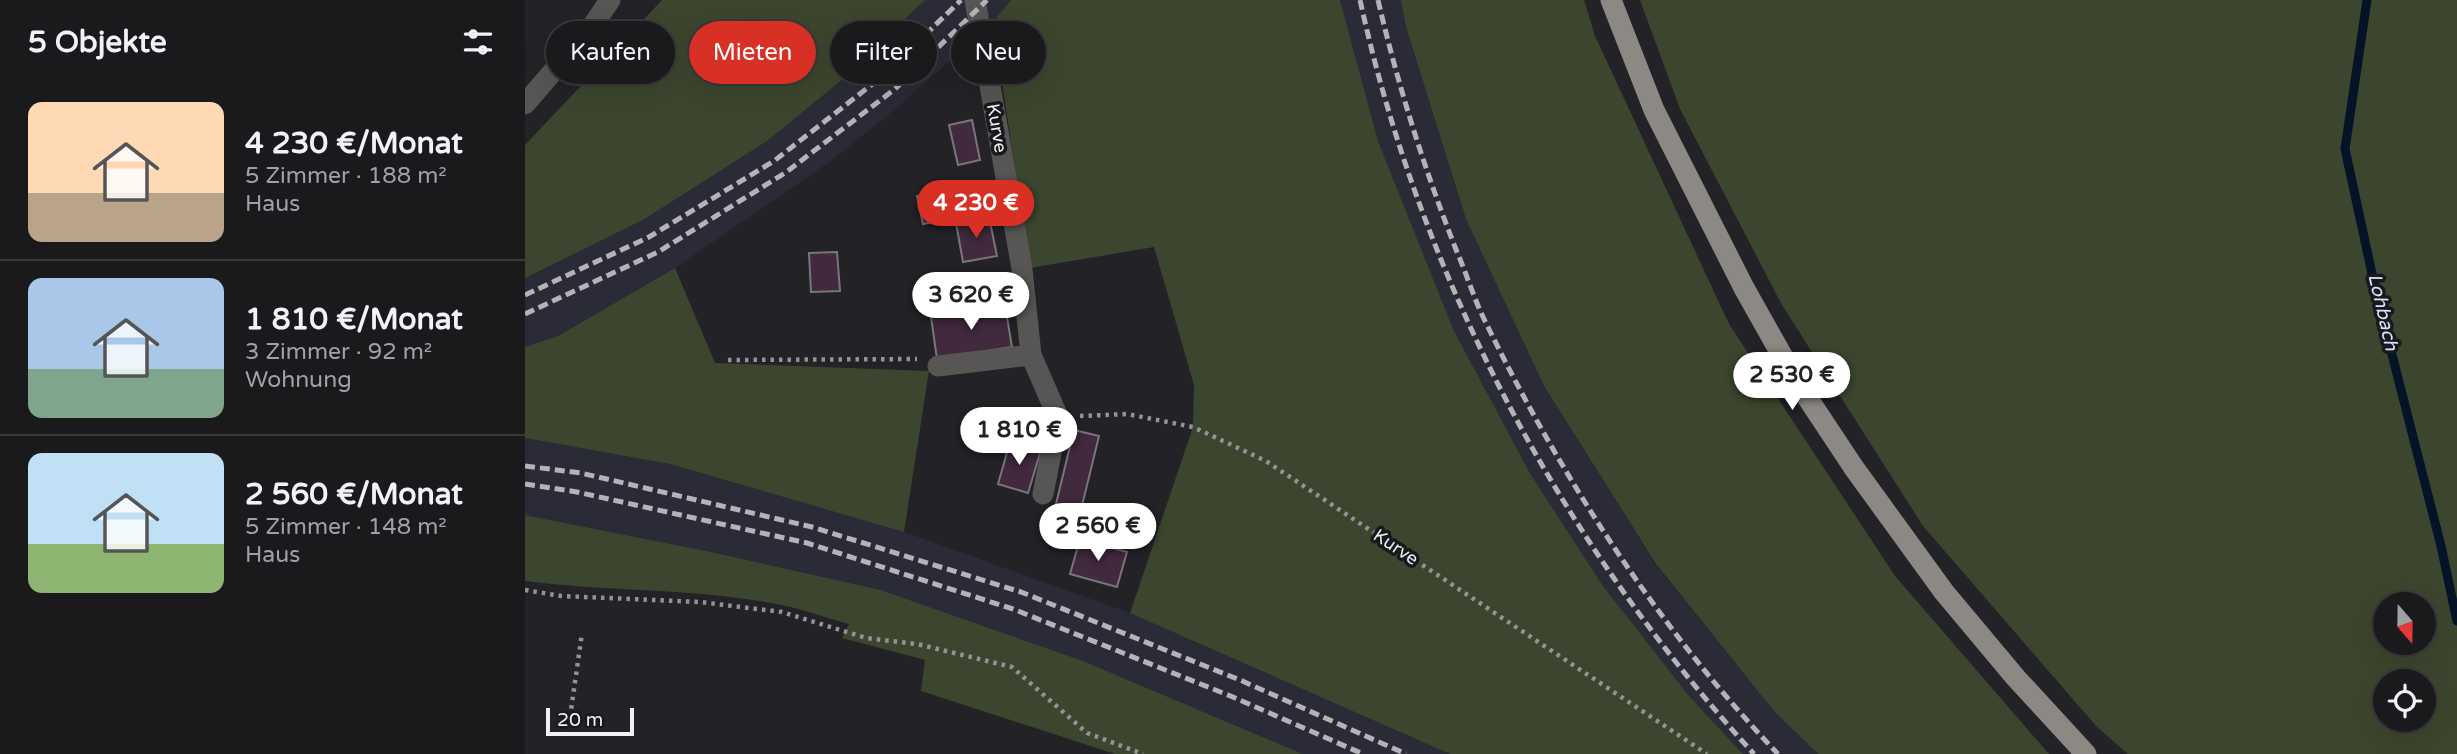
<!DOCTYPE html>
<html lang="de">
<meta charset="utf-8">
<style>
:root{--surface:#1a1a1d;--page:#232326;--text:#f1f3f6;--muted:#9fa1a4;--line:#38383b;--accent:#d93025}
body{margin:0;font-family:"Varela Round",sans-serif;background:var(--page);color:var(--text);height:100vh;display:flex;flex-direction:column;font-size:26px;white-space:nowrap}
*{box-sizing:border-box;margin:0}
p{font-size:23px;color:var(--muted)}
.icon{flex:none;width:38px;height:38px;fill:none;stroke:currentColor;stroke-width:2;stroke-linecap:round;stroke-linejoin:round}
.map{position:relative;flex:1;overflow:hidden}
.drawer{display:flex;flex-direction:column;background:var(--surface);width:525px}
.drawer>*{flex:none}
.hud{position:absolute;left:21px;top:21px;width:665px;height:63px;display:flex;gap:14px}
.needle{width:46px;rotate:160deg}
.controls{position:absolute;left:1848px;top:592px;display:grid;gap:14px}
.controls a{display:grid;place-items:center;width:63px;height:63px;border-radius:50%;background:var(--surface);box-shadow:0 7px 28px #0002,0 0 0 2px var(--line);font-size:35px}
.scale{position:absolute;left:21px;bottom:18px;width:88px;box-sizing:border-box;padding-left:7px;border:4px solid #f0f1f4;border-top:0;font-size:19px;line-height:24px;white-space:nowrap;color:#f0f1f4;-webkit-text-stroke:5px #18191d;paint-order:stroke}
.price{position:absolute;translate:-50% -60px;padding:0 16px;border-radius:24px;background:#fff;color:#222;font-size:23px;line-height:46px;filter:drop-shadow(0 2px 4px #0008)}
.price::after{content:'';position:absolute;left:50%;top:42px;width:21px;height:16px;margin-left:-10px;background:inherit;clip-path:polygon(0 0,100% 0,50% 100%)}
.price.selected{background:var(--accent);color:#fff}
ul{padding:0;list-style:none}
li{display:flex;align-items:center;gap:21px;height:175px;padding:0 28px}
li+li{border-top:2px solid var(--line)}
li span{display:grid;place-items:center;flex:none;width:196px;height:140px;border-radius:14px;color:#555}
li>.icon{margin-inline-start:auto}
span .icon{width:84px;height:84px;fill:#fffc;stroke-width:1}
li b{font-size:30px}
h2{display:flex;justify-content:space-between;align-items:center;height:84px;padding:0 28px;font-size:30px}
.chip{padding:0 24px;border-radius:32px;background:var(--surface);box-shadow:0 7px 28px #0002,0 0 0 2px var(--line);font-size:24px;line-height:63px}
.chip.selected{background:var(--accent);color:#fff}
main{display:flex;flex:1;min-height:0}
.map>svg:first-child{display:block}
</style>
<main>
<section class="drawer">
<h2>5 Objekte<svg class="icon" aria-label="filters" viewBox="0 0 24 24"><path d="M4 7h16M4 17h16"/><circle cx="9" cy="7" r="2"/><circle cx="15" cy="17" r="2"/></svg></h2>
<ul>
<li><span style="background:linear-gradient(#ffd9b3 65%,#b9a48a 0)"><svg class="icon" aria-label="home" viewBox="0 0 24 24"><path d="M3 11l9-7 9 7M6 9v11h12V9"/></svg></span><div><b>4 230 €/Monat</b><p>5 Zimmer · 188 m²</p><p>Haus</p></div></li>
<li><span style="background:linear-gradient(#a9c7e8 65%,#7fa58c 0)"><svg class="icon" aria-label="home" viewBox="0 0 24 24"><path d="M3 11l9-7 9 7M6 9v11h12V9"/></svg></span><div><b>1 810 €/Monat</b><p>3 Zimmer · 92 m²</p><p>Wohnung</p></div></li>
<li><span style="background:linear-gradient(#bfe0f5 65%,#8fb573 0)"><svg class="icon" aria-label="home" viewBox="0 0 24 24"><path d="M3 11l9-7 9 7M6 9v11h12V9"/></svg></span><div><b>2 560 €/Monat</b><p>5 Zimmer · 148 m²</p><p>Haus</p></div></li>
</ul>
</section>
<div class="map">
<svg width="1932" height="754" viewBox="0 0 1932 754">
<rect width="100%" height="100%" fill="#222227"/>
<path fill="#2a2b36" d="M400,0H486L468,22L374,106L306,161L150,268L33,336L0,347V278L118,220L242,141L312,84Z
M815,0H876L881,27L941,219L1019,386L1131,565L1248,710L1293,754H1218L1164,696L1078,586L1006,475L929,331L853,141Z
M0,438L145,464L379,532L605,613L925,754H778L558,661L356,590L186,552L0,515Z"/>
<path fill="#3c462e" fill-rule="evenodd" d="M137,0H400L312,84L242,141L118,220L0,278V145Z
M486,0H815L853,141L929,331L1006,475L1078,586L1164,696L1218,754H925L605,613L668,427L669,385L629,247L505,268L468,22Z
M876,0H1059L1070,36L1204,324L1370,576L1524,754H1293L1248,710L1131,564L1019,386L941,219L881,27Z
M1115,0H1932V754H1603L1572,727L1398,526L1257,305L1155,109ZM1860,604H1899V642H1860ZM1860,681H1899V719H1860Z
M150,268L190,363L404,371L379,532L145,464L0,438V347L33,336Z
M0,515L186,552L356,590L558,661L778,754H590L396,691L400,660L317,638L324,624C302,618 280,610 257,605C172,588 85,592 0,581Z"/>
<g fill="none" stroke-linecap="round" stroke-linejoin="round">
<path stroke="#041328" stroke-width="9" d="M1842,0L1820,149L1851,292L1916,546L1932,621"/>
</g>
<path fill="#41293e" stroke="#7a7579" stroke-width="2" d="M447,120L455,160L433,165L424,125Z
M424,190L429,218L398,224L392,196Z
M464,217L472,256L438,262L431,223Z
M312,252L315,291L286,292L284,253Z
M480,305L487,347L412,359L406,317Z
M549,430L574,436L555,514L530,508Z
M485,442L516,450L503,493L473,484Z
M555,539L602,552L592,587L545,574Z"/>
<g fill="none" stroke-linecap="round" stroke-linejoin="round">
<path stroke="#939397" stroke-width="4.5" stroke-dasharray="3.5 5" stroke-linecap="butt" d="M203,360L392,359
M555,416L602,414L668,427L741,461L1182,754
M0,590L36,596L175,602L257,612L341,638L392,644L487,667L562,733L618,754
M45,717L57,633"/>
<path stroke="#575654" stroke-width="21" d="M450,0L497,269L506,355L533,417L518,494
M0,104L69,24L85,0
M413,366L506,355"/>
<path stroke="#8c8884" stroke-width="21" d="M1086,0L1129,110L1219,288L1272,382L1329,468L1419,592L1491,678L1561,754"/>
<path stroke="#b3b4b7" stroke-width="5" stroke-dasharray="10 5" stroke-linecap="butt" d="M835,0C896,279 1036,543 1229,754
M853,0C873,86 900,171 932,252C942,275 949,299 960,321C1036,477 1133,628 1253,754
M0,295L124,237L249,161L359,75L436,0
M0,314L133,252L260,173L370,89L462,0
M0,466L56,473L287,527L496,592L715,680L881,754
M0,484L52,492L282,543L488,609L708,697L838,754"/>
</g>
<g text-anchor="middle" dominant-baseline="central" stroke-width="7" stroke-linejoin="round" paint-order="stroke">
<g font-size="18" fill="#f0f1f4" stroke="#18191d">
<text transform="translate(472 128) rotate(80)">Kurve</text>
<text transform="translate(871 547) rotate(34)">Kurve</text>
</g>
<g font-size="19" font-style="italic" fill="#d6e5f9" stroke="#18191d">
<text transform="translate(1858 312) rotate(77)">Lohbach</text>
</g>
</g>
</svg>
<div class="controls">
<a><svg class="needle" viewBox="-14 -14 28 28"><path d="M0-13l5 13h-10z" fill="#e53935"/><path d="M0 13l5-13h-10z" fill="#9fa1a4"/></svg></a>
<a><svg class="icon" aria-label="locate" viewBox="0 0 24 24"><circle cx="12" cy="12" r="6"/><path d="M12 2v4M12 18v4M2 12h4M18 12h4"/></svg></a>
</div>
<div class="scale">20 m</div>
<b class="price selected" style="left:451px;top:240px">4 230 €</b>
<b class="price" style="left:446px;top:332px">3 620 €</b>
<b class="price" style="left:1267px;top:412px">2 530 €</b>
<b class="price" style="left:494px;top:467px">1 810 €</b>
<b class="price" style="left:573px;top:563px">2 560 €</b>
<div class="hud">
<a class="chip">Kaufen</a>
<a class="chip selected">Mieten</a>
<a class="chip">Filter</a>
<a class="chip">Neu</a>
</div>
</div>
</main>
